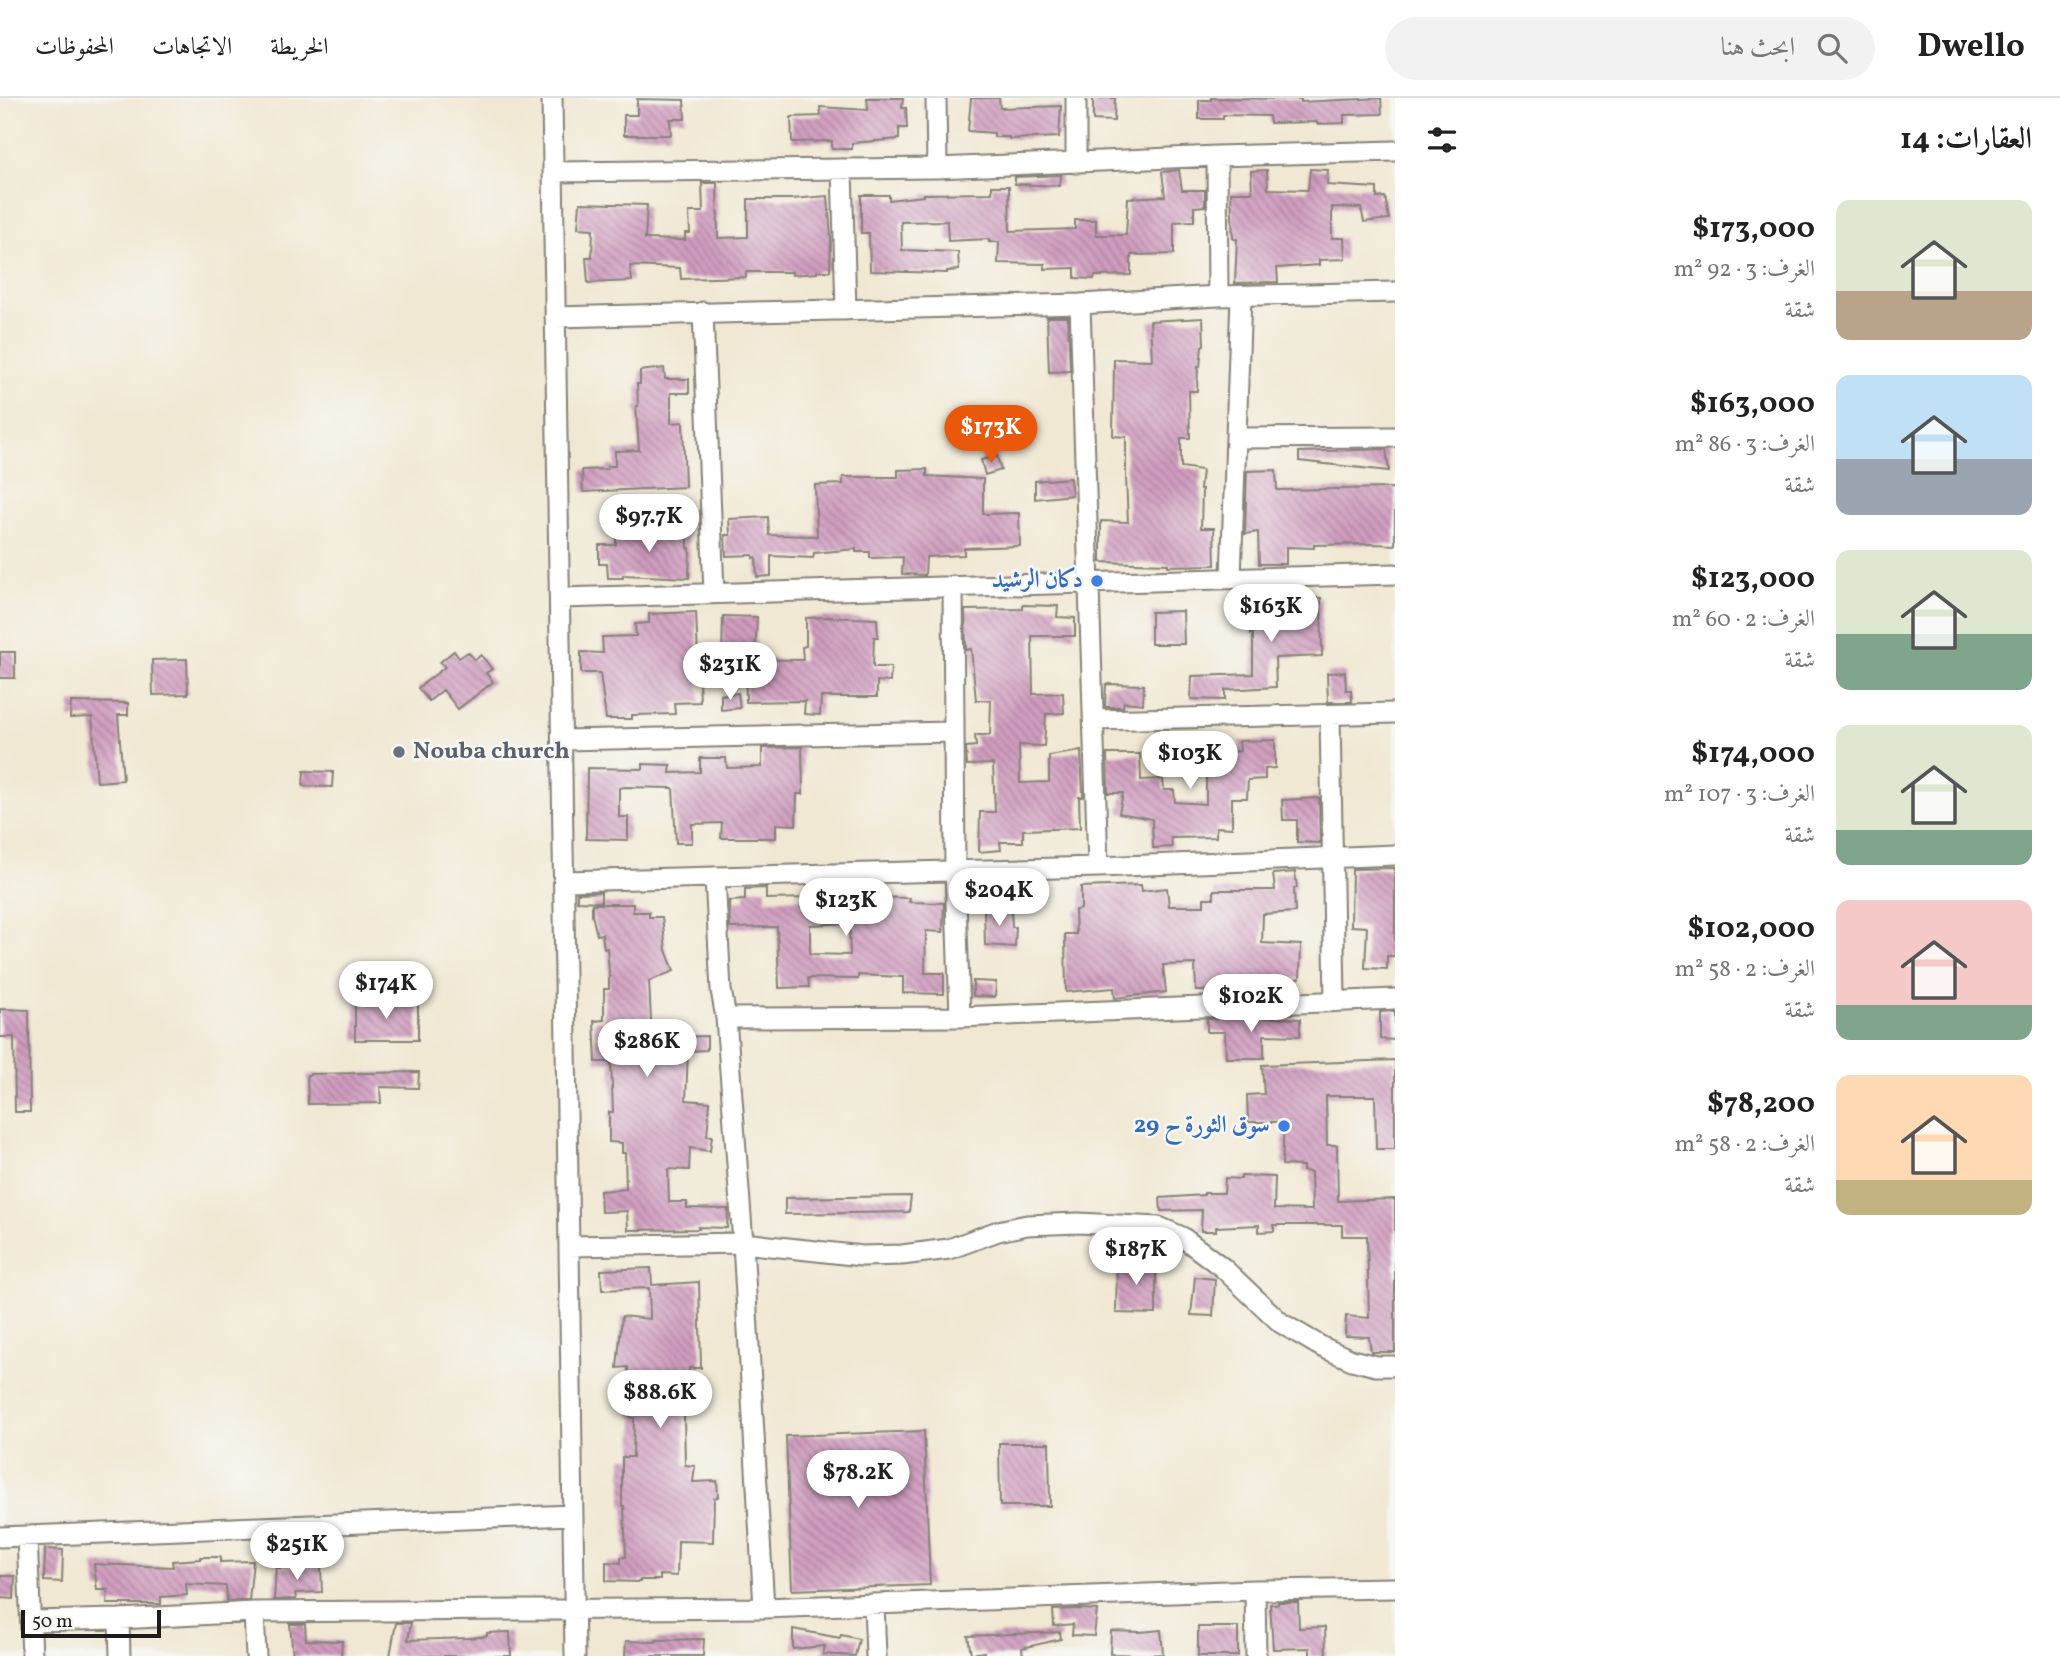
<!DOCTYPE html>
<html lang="ar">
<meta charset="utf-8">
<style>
:root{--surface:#fff;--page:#f2f2f2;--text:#222;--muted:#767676;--line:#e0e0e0;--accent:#ea580c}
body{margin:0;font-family:Vollkorn,Amiri,serif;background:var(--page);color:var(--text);direction:rtl;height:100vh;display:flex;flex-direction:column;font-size:26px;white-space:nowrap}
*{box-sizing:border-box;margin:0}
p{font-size:23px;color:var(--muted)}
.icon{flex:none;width:38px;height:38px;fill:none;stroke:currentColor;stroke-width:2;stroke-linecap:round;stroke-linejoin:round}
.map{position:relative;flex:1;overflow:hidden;direction:ltr}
.panel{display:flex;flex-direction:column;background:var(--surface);width:665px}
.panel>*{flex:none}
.scale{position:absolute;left:21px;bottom:18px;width:140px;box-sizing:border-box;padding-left:7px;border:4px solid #1c1c1c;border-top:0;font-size:19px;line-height:24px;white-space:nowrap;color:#1c1c1c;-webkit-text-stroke:5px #f6f6f2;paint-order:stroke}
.price{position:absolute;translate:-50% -60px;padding:0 16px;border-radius:24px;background:#fff;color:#222;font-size:23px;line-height:46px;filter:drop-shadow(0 2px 4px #0008)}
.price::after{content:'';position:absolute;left:50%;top:42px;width:21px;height:16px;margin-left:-10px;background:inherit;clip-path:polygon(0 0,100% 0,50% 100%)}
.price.selected{background:var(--accent);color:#fff}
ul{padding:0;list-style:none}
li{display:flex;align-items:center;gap:21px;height:175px;padding:0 28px}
li span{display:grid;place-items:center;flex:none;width:196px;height:140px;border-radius:14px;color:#555}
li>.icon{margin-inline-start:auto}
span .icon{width:84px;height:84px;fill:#fffc;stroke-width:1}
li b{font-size:30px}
h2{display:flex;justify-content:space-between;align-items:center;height:84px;padding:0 28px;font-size:30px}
header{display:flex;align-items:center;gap:42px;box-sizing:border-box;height:98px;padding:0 35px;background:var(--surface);border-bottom:2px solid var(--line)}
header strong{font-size:33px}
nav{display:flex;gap:38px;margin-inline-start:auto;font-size:24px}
.search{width:490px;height:63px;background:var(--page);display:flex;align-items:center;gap:18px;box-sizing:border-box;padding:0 24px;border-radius:38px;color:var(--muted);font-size:26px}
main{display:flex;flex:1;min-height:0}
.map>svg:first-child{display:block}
</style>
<header>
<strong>Dwello</strong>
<div class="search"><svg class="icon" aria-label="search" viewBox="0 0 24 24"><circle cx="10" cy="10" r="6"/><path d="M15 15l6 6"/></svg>ابحث هنا</div>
<nav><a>الخريطة</a><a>الاتجاهات</a><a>المحفوظات</a></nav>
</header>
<main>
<section class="panel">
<h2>العقارات: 14<svg class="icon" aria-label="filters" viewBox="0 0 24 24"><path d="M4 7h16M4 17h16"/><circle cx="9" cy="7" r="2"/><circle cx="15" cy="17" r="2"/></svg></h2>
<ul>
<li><span style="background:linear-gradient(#dfe7d0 65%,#b9a48a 0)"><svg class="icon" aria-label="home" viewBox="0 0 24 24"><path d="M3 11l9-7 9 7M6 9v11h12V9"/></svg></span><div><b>$173,000</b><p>الغرف: 3 · 92 m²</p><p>شقة</p></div></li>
<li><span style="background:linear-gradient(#bfe0f5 60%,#9aa5b1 0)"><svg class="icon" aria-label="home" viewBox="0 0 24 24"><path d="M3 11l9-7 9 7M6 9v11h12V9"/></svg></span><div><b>$163,000</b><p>الغرف: 3 · 86 m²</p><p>شقة</p></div></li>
<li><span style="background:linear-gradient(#dfe7d0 60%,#7fa58c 0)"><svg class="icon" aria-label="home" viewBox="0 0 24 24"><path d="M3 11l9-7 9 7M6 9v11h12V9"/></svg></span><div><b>$123,000</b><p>الغرف: 2 · 60 m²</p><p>شقة</p></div></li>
<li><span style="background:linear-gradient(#dfe7d0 75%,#7fa58c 0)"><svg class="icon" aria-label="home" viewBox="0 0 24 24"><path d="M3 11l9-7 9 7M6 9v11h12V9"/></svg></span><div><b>$174,000</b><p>الغرف: 3 · 107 m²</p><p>شقة</p></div></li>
<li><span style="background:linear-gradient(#f6c9c9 75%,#7fa58c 0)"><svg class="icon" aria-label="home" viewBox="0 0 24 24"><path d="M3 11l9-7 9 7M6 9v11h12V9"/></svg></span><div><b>$102,000</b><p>الغرف: 2 · 58 m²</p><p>شقة</p></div></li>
<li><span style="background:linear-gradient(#ffd9b3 75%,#c2b280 0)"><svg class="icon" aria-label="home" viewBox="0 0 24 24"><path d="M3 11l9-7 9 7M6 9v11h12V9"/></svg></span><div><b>$78,200</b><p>الغرف: 2 · 58 m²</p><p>شقة</p></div></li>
</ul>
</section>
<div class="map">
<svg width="1395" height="1558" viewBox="0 0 1395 1558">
<defs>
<pattern id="building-back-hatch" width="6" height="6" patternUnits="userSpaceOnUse" patternTransform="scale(1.75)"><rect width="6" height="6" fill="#d09cbf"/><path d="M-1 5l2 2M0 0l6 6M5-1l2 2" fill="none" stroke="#a87e9a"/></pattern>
</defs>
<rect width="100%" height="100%" fill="#f6f6f2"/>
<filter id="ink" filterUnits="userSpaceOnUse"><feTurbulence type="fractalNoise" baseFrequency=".0143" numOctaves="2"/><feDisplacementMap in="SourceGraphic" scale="14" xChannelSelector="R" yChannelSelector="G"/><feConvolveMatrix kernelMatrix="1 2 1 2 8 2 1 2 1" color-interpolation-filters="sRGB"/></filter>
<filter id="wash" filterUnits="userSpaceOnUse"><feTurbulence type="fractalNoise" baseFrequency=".00686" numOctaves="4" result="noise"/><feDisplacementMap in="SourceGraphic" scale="28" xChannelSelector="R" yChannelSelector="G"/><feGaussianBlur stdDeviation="1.57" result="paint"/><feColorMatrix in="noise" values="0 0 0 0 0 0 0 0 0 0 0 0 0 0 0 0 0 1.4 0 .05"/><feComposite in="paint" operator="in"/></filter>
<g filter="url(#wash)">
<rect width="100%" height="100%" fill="#f1e8d3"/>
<g id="blocks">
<path fill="url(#building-back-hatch)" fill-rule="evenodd" d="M867,0H903L902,10H906L907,30H899V41L852,45V51H832V43L792,44L791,19L821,18L820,9L868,12Z
M971,0H999L1000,10L1061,8L1059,39L1009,41V39H994V35L968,33Z
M1093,0H1115L1114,23L1093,22Z
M1211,0L1301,1V4L1381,0L1382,16L1344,17V25L1317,26V24L1270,25L1269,18L1223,17V21H1199V2H1211Z
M637,1L684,2L685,21H670L671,37H624V17H637Z
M1310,71L1328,72L1327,87L1377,90V100L1385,99L1389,121L1364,124L1361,110L1332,109V140H1344L1345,161L1319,162V167L1277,170L1278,184L1235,185L1237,141H1233L1231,94H1252L1251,73L1267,72L1268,91L1308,92Z
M1179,72L1182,92H1205V108L1194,109V123L1174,124V156L1131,157V177L1095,178L1094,181L1075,180V170L1045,171V166L998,165L999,144H989V141L948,143L947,123L901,124L902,152L958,154L959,172L947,173V175L870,173L869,135H861V97H889V102L923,98V96L992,95V88H1009L1010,133L1075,131V122H1096V137H1126L1128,100L1165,98L1162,74Z
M1061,77L1060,88L1015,86V79Z
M702,85H717L718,140L748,139V101H791L828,98L831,141L830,173H817V175L792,177V174H746V179L681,181L680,170L630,168L632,183L588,185L586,159H592L593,131L578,130L580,105L647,107L645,141L685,142V135H690L689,114H703Z
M1047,219H1068L1070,273L1049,274Z
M1203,220L1204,247L1202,248L1200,269L1198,268L1197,293H1189L1190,340H1181V369L1202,372L1200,391H1202L1201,430H1214L1215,467L1168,468V466L1101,464V423L1128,424L1126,380V339L1113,338L1114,261L1152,262L1150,223Z
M664,270L665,281H689V295H671V325L683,324L685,389L583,394L582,372L607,371V368H615V353L639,352L636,308H638L637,286H640V273Z
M1386,351L1389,373L1299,363V354Z
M997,358L1001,372L985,377L981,362Z
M927,371V378L983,381V416L1019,415L1020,448L964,450V457L926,459L925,477L902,476L903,459L870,460V454H856V451L814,455L813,460L771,458V478L757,479L756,459L753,460V457L726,458L725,437H730L729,421L768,419L769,437L817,438L815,387L843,386V379H898V372Z
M1276,372L1277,392L1395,390V447L1374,446L1314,447V450L1286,449V466H1259L1258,434L1245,436L1247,373Z
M1070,380L1072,397L1035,401V383Z
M659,424L688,425V450H690L689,480L623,477V480H608L607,466H599V447H616V436L661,437Z
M1264,493L1278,494V498L1321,500L1322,558L1275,560L1276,589L1225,592V602L1191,601L1192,578L1253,576V536H1251L1250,511H1263Z
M1023,507L1058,508L1057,519L1075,520V538H1032L1033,596L1063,595L1064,615L1046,616L1044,648L1019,647L1020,685L1049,684V658L1081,653L1083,696V699H1079L1080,730L1023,732V744H1000L1001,752L979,754L980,714H995L993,666L967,667L966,649L976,648L975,637H990L991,602H976L971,551L966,552L965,512L1023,511Z
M1183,513L1184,546H1151V514Z
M696,514L700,604L674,605L675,616L632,617V621H606L600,575H581V554L603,555L602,539L636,538L635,526L649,525V516Z
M723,518L757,519L755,560L722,559Z
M827,519L877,521L878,539H874L873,569H891L890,584L877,583V599H821L820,617L804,616L805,603L746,604L745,561L803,562L802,549L806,548V520Z
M454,553L459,560L468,554L475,562L481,557L492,571L486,575L493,584L458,611L443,592L429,603L418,590L445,569L440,564Z
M0,554H15V580H0Z
M187,561L188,596L153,597L152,562Z
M1345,574L1346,592H1351L1352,604H1328L1327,575Z
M1106,586L1144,587L1143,606L1124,604L1123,609H1105Z
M738,595L740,610L721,612V597Z
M71,604L128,605V617H118L123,682L97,684L92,619L70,620Z
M1275,642V670L1265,671V681L1248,682L1247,700H1232V730L1216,729V739L1171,740L1172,749L1153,750L1152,721L1119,715L1123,695H1108L1107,656H1140L1141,682L1163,681L1164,692H1174L1175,704L1206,706V676H1197V654L1240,653L1239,643Z
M802,649L803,696H797L796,727L776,726V740H721L722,725L692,726V745H676L673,690L625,689L619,690V719H628V742L586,741L587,670L643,671V666L671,667L670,675L700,674V660H726L727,670L762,669V650Z
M304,673L333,674L332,689L303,688Z
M1319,700L1320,745L1297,744V722H1283L1282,702Z
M1395,770V858H1387V871L1365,870L1367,829L1351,828L1352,771Z
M1295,774L1297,790H1294L1295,814L1263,816L1262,845L1301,847L1300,880L1247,891V895L1207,897V893H1196L1195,866L1163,867L1166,894L1115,900L1114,890L1066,894L1065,836H1076L1075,812L1081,811V789L1141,787L1142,793L1167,790L1169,808H1204V800H1214V792H1275L1273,776Z
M766,790V801L809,800V803L860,801V799L910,800L909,804L944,805L943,834L926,833L925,875H944V896L903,895V879L858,877V881L808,880L809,889L779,890L777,829L730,830L729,803L745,802V791ZM849,825L850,857L810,856V827Z
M601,794V804L577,803V795Z
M592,806H633V814H649V819H662L666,852L674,873L649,883L652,942L670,939L707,938V952L688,953L686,1002L710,1004L707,1038H712L710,1053L690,1050L689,1072L668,1071L669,1104H687V1110L728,1111L727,1130L698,1129L699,1131L628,1132L627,1113L601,1114L600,1093L626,1091L625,1055H622V1045L609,1044V1014H613L611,964H596L594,923L604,922V891H609V873L607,850L604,851L602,836L597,837L592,817Z
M984,810H1011L1012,829H1016L1015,849L985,847Z
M973,883L996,884L995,899L973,898Z
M355,904H418V942H355Z
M0,911L29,912L30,1014H15L14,939H0Z
M1395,913V942L1380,941V914Z
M1246,919L1300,921V938L1264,937V960H1226L1225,934H1207V921Z
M1395,962V1051H1376L1375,998H1326L1327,1047H1337L1338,1103L1395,1101V1254H1371L1369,1239L1345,1238L1346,1218L1369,1220L1367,1138H1342V1127H1274V1133L1259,1134V1127L1216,1129V1133H1201L1202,1112L1161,1113L1160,1100L1204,1097V1095H1224L1225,1080L1241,1081V1078L1275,1079L1274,1111L1312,1112L1311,1074L1303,1073V1068L1282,1067L1284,1024H1248L1247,997L1264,996L1262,967Z
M419,974L418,990L380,989L381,1005L308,1006L307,977H310V976Z
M911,1098L909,1114L785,1116V1100Z
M1117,1163H1156V1216L1116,1215Z
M651,1170L652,1187L699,1184L701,1270H689L688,1316H684L685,1367L695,1368L693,1384L717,1383L718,1399L714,1400L713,1444L678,1443L677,1478L660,1477V1482H640V1484L606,1483V1464L621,1465V1459H626L624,1408H622V1359H633L634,1320L630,1319L628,1269L617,1270L622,1218L650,1221L649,1190L602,1192L601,1172Z
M1195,1179L1215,1181L1213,1218L1191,1217Z
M924,1333L930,1487L792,1492L786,1338Z
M999,1345H1049L1050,1408H1000Z
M45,1451L63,1452L62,1484L44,1483Z
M200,1459H220V1464L253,1463L249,1502L227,1503L226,1488L186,1486L187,1497L161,1499V1506H107L108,1492H97L94,1466L173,1469L172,1463L200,1461Z
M321,1469L322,1494L295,1495L296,1501L274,1502L276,1470Z
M0,1478H15L14,1501L0,1500Z
M1278,1504H1298L1299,1530L1325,1529L1326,1558H1310V1550L1273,1551L1270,1506H1278Z
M1080,1511L1097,1512L1094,1538L1072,1537L1073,1526L1054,1528L1053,1512Z
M396,1525H411L408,1542L470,1540L487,1538V1535L510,1534L511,1558H390Z
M290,1526H305L306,1542L342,1543L341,1558H293Z
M1198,1529H1238V1558H1198Z
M793,1531L840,1540L841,1537L859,1541L855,1558L823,1556L825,1548L793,1551Z
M1161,1532L1163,1556L1146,1557L1110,1556L1111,1533L1140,1534Z
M1060,1534L1061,1541L1022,1550L1023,1558H984V1554L971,1556L968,1538Z
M704,1541L703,1558H625L626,1543L656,1544V1542Z"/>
</g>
</g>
<g filter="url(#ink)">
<use href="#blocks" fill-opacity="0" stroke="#868278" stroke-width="2"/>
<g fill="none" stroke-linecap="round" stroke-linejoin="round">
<defs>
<path id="street" d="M552,0L575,1558
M936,0L937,70
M1076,0V65
M1217,58L1218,198
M842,71L846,212
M553,74L937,70L1217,58L1395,53
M1080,206L1098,769
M703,214L714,495
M555,219L1080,206L1218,198L1395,194
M1236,340L1395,339
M1231,480L1241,198
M953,488L955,772L960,919
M560,500L1395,476
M1330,618L1335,903
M1094,622L1395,615
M562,642L953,634
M715,779L721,892L726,920L960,919L1395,901
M564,783L1098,769L1395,757
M726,920L743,1145L764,1510
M569,1148L743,1145L862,1158L902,1157L949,1151L998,1133L1027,1127L1078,1125L1159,1129L1182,1139L1223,1170L1281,1225L1322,1249L1352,1262L1376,1268H1395
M27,1438L32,1558
M0,1439L573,1417
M1255,1492L1256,1558
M874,1506L876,1558
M254,1514L256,1558
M119,1521L120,1558
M31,1523L119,1521L254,1514L764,1510L1255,1492L1395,1490"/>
</defs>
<use href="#street" stroke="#868278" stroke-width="23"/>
<use href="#street" stroke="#fff" stroke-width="19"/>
</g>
</g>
<g fill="#3f7fe0" stroke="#f6f6f2" stroke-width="2.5">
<circle cx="1097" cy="483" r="7"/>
<circle cx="1284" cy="1028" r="7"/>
</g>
<circle fill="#6b7280" stroke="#f6f6f2" stroke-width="2.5" cx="399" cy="654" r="7"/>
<g text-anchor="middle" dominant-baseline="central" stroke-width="5" stroke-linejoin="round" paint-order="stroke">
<g font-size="24" font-weight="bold" fill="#366cbe" stroke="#f6f6f2" text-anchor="end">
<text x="1083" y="483">دكان الرشيد</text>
<text x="1270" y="1028">سوق الثورة ح 29</text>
</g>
<g font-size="24" font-weight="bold" fill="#5b616d" stroke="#f6f6f2" text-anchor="start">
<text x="413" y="654">Nouba church</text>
</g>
</g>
</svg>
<div class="scale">50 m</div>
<b class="price selected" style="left:991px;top:367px">$173K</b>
<b class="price" style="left:649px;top:456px">$97.7K</b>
<b class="price" style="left:1271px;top:546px">$163K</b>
<b class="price" style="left:730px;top:604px">$231K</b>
<b class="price" style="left:1190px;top:693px">$103K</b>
<b class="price" style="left:999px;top:830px">$204K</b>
<b class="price" style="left:846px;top:840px">$123K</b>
<b class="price" style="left:386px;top:923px">$174K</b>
<b class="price" style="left:1251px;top:936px">$102K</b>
<b class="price" style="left:647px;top:981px">$286K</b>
<b class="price" style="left:1136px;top:1189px">$187K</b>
<b class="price" style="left:660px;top:1332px">$88.6K</b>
<b class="price" style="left:858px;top:1412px">$78.2K</b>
<b class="price" style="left:297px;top:1484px">$251K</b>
</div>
</main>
